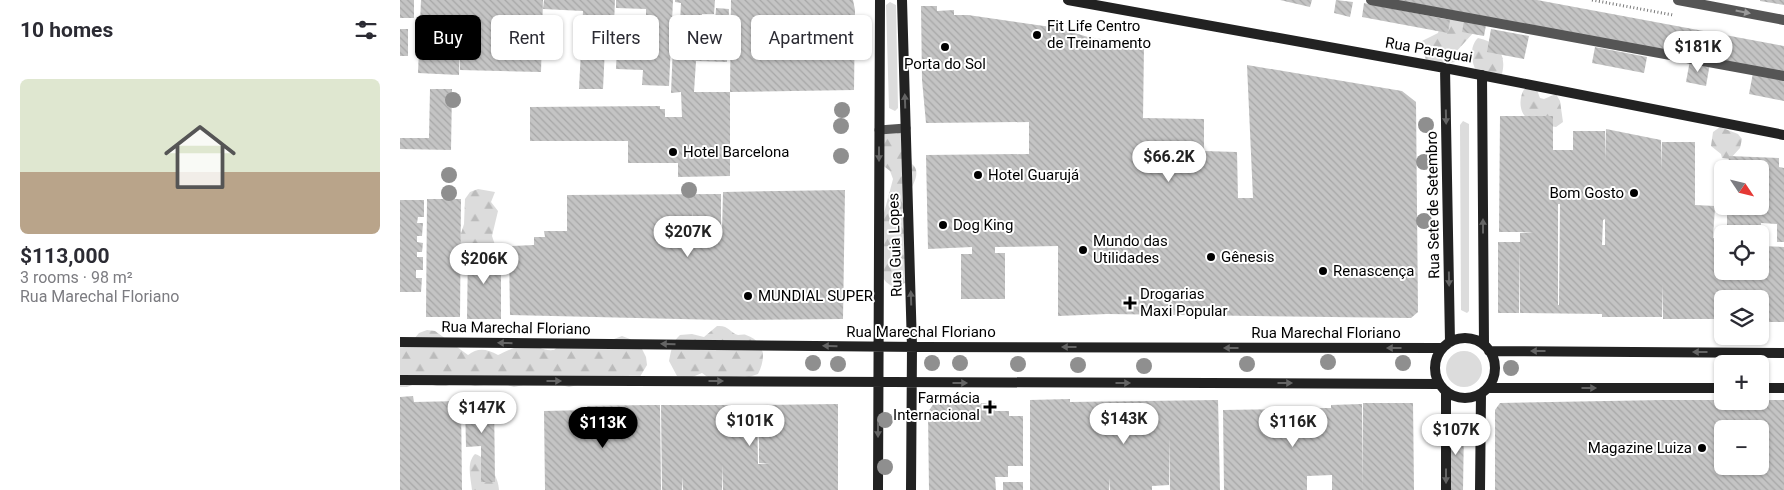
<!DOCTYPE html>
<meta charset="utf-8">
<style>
:root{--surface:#fff;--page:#f2f2f3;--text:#2b2b33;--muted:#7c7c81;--line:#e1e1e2;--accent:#000}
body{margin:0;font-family:Roboto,sans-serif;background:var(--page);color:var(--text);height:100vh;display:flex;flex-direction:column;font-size:19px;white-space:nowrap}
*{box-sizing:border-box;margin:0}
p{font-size:16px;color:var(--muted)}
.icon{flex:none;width:28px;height:28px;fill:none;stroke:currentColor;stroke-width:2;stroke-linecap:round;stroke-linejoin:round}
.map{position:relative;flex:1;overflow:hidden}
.details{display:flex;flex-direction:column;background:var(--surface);width:400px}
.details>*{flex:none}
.banner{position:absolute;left:15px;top:15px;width:475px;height:45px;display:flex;gap:10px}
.needle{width:32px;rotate:125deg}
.fabs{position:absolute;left:1314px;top:160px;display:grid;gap:10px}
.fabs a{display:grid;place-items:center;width:55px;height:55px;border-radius:8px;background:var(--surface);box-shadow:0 1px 4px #0004;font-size:25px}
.price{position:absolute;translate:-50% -42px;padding:0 11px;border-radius:18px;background:#fff;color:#222;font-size:16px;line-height:32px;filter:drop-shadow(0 1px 2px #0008)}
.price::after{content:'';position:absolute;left:50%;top:30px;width:15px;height:11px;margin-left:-8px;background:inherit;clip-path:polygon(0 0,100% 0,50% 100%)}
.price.selected{background:var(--accent);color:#fff}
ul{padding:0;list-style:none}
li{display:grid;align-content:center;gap:10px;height:265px;padding:0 20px}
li+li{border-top:1px solid var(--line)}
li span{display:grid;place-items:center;height:155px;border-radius:8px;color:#555}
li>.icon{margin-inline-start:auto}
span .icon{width:90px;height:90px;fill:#fffc;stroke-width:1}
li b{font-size:21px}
h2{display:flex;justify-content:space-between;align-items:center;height:60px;padding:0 20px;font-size:21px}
.tag{padding:0 18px;border-radius:8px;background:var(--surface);box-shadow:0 1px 4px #0004;font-size:18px;line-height:45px}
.tag.selected{background:var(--accent);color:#fff}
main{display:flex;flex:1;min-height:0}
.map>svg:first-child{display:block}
</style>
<main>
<section class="details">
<h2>10 homes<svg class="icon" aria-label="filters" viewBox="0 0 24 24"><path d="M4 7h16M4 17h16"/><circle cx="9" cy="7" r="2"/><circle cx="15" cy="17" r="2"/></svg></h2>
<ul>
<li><span style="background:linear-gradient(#dfe7d0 60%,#b9a48a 0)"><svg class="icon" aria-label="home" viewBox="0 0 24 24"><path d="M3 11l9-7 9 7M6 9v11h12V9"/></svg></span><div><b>$113,000</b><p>3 rooms · 98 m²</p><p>Rua Marechal Floriano</p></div></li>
</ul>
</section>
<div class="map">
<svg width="1384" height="490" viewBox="0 0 1384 490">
<defs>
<pattern id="forest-firs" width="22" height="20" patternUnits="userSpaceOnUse" patternTransform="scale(1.25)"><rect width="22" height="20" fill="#dcdcdc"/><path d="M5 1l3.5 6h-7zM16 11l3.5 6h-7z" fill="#bbb"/></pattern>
<pattern id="building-back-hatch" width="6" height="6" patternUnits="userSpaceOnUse" patternTransform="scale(1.25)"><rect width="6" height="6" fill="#c4c4c4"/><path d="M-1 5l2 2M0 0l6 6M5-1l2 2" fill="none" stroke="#a7a7a7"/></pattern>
</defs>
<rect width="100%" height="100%" fill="#fff"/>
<path fill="#dcdcdc" d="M490,2L496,5L498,108L495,111L489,108L486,5Z
M1063,121L1069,124V311L1067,313L1061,310L1060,125Z
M1046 369a18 18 0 1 1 36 0a18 18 0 1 1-36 0Z"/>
<path fill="url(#forest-firs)" d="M1062,14L1074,32L1055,53V62L1042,64L1026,62C1026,54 1020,50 1020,42L1038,33L1042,20L1055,19Z
M1078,38C1097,42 1107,54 1102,74L1098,76L1077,72C1071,63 1069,46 1078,38Z
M1125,88L1137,90L1140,98L1144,99L1156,94L1160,101L1163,122L1156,127C1148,126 1134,123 1128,119C1118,112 1119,96 1125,88Z
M1320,127L1338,134L1342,139L1340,148L1330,159L1322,158L1321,154L1311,146L1313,132Z
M498,131L508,139L512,164C521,171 514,183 510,191L507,281L497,290L486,282L483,278L484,213L493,179L490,171L480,163L481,132Z
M78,189L95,192L91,202L98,211L92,236L95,245L91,252L71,265L62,264L60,256L59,240L64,224L65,199L70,192Z
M317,326C329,325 329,332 338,335C341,335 344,334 346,335C366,342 366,358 358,374L349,377L345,376L309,378L302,373L290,378L277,376L269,361C271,351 272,342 280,335L292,334L304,337Z
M27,330L35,331L68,355C78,347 87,349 98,355C105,352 122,343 130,344C139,346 142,351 154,350L160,345L206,342L222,336L230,339L242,349L246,357L247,365L238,380L182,384L169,387L161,385L133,383L114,387L101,383L75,386L58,382L46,386H37L20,382L7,387H0V341L14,339L19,333Z
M75,454C87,457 99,478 99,490H72C71,479 66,463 75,454Z"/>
<path fill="url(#building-back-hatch)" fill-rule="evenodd" d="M0,0H14V18H0Z
M21,0H143L141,72L60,70V37L59,75L18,73Z
M144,0H215L213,47H205L203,89H179L183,11L143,9Z
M216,0H273L269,86L242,85L243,70L216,69L218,20L246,21V9L216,8Z
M275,0H315L314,14H302L301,26L315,27L316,8L329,9L327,62L296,61L294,92H330V176L278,177V163H228V141H130V107L260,106V109H265V117H282L281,92L271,93L274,22H280L281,3L275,2Z
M331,0H453L455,10L454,90L330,92Z
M880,0H912L910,7Z
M936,0L953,2L950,17L934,13Z
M996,0H1137L1384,46V73Z
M1360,0H1384V5L1360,1Z
M964,3L1050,20L1048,33L962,17Z
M521,6H537V11L554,10V15H568L658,28L688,37L744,46L743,118L804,119V151L837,152L838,198H853L847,65L1002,91L1016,102L1018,312L1011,318L707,314L658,316V246L595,247V253H605V299H561V254H572V247L528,249L526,155L629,154V122L526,123L522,80Z
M1064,21L1086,25L1084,36L1062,32Z
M0,29H8V56H0Z
M1091,29L1129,36L1124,59L1087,52Z
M1195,47L1247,57L1244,73L1192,63Z
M1290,60L1310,63L1306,86L1286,82Z
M1353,73L1384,79V101L1349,94Z
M30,89H52L51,150L0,149V138H29Z
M1100,116H1153V150H1173V131H1205V161L1206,129L1261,140L1262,170V142H1295V205L1315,206L1313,238H1322V271H1360V246L1384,247V322H1360V299H1322V319H1263V284L1262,317H1202V314L1120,313V233L1134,232H1099ZM1158,204H1160L1159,305H1158ZM1205,219V245H1202L1203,220Z
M1329,156L1379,158V167L1384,168V242H1377V224L1361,223V234H1327V206H1360V169H1328Z
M445,190L443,319L322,320L110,315L109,250H113L112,246L134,245V237H145L144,231H167V195L321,194V225H293L292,211V233L322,232L323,192Z
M27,199H61L60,317H26Z
M0,200H24V217H18L17,223H23L22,236H17V242L23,243L22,252H17V257H23V270H16V278H22L21,292H0Z
M1098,242H1120L1119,313H1098Z
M101,251V319H67L68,252Z
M13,396L14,402L61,401L62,490H0V397Z
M670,399V402L818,400L820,490H770L769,435V485L752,486V490H710L709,478V490H630V400Z
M94,400L95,482H81V446L66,447L65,401Z
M1262,400H1384V490H1095V410L1100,403ZM1322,429H1360V466H1322Z
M534,403H595V411H609V416H623V466H608V477H595L596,490H529L528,412Z
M963,403H1013L1014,490H963Z
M438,404V490H323L322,464V490H283V477L282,490H262L261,405H357L358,464L370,463H359V405Z
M962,404L963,490H932V475L907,476V490H824L823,410L894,409L895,434H902L901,408H931V405Z
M247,405H260L261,490H145L144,411L188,410L187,406Z
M1050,420H1057L1064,425L1063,490H1049Z
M603,482H623V490H603Z"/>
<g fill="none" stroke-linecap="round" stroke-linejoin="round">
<path stroke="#777" stroke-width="3" stroke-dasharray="1 2.5" stroke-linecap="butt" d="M1192,0L1273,15"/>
<path stroke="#555" stroke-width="9" d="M479,130L506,128"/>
<path stroke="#555" stroke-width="10" d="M971,0L1384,76
M1278,0L1384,20"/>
<path stroke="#222" stroke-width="10" d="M502,0L512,347L511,490
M668,0L1045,68L1384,135
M1045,68L1050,342
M1082,75L1084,345
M1035 368a30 30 0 1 1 60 0a30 30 0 1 1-60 0Z
M0,342L520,347L1042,348
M1089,351L1384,353
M0,380L1039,384
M1088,388H1322
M1360,388H1384
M478,490L480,0
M1046,490V392
M1080,490L1081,394"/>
</g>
<g fill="#8f8f8f">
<circle cx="53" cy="100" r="8"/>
<circle cx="442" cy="110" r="8"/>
<circle cx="1026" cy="125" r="8"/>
<circle cx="441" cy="126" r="8"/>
<circle cx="441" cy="156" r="8"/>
<circle cx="1024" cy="162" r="8"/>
<circle cx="49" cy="175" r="8"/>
<circle cx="289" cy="190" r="8"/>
<circle cx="49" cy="193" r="8"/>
<circle cx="1024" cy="221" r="8"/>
<circle cx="928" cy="362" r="8"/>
<circle cx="413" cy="363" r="8"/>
<circle cx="532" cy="363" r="8"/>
<circle cx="560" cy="363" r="8"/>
<circle cx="1003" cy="363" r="8"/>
<circle cx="438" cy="364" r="8"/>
<circle cx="618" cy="364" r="8"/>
<circle cx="847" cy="364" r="8"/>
<circle cx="678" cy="365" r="8"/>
<circle cx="744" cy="366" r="8"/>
<circle cx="1111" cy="368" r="8"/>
<circle cx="485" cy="420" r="8"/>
<circle cx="485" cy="467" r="8"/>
</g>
<defs><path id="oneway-solid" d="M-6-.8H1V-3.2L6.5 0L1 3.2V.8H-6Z" transform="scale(1.25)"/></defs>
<use fill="#999" href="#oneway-solid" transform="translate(1343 12) rotate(11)"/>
<g fill="#646464">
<use href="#oneway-solid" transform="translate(505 101) rotate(-92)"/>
<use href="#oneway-solid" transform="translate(1046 117) rotate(89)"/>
<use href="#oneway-solid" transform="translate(479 154) rotate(90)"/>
<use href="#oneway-solid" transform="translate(1083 226) rotate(-90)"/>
<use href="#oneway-solid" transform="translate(1049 279) rotate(89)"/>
<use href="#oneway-solid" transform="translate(511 298) rotate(-92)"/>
<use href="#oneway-solid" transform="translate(105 343) rotate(-179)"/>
<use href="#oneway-solid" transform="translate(268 344) rotate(-179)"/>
<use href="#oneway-solid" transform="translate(430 346) rotate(-179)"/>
<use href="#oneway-solid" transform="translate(669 347) rotate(-180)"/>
<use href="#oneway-solid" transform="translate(831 348) rotate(-180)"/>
<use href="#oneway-solid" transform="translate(994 348) rotate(-180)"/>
<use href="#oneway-solid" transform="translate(1138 351) rotate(-180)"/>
<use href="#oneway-solid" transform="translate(1300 352) rotate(-180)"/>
<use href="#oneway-solid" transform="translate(154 381)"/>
<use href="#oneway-solid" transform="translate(316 381)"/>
<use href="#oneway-solid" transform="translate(560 383)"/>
<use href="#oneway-solid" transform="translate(723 383)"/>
<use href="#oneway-solid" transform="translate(885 383)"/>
<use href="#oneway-solid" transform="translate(1189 388)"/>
<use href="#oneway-solid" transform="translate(478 430) rotate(90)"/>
<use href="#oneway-solid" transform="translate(1046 476) rotate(90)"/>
</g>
<g fill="#000" stroke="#fff" stroke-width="2">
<circle cx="637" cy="35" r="5"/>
<circle cx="545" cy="47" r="5"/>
<circle cx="273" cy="152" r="5"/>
<circle cx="578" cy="175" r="5"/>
<circle cx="1234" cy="193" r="5"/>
<circle cx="543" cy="225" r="5"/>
<circle cx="683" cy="250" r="5"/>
<circle cx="811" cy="257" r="5"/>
<circle cx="923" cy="271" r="5"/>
<circle cx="348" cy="296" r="5"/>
<path d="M727.5 295.5h5v5h5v5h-5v5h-5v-5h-5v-5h5z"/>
<path d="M587.5 399.5h5v5h5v5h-5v5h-5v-5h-5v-5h5z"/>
<circle cx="1302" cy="448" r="5"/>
</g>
<g text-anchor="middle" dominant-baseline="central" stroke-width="4" stroke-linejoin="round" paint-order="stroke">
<g font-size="15" fill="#000" stroke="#fff" text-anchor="start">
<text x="647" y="26">Fit Life Centro<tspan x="647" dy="17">de Treinamento</tspan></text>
<text x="545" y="64" text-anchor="middle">Porta do Sol</text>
<text x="283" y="152">Hotel Barcelona</text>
<text x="588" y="175">Hotel Guarujá</text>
<text x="1224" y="193" text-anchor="end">Bom Gosto</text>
<text x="553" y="225">Dog King</text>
<text x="693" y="241">Mundo das<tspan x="693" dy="17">Utilidades</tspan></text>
<text x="821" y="257">Gênesis</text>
<text x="933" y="271">Renascença</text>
<text x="740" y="294">Drogarias<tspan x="740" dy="17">Maxi Popular</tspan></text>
<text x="358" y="296">MUNDIAL SUPER</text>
<text x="580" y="398" text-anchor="end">Farmácia<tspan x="580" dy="17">Internacional</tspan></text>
<text x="1292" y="448" text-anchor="end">Magazine Luiza</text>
</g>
<g font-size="15" fill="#000" stroke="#fff">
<text transform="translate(1029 50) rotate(10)">Rua Paraguai</text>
<text transform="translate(1033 205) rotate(-91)">Rua Sete de Setembro</text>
<text transform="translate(495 245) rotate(-92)">Rua Guia Lopes</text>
<text transform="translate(116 328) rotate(1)">Rua Marechal Floriano</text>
<text x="521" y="332">Rua Marechal Floriano</text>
<text x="926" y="333">Rua Marechal Floriano</text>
</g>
</g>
</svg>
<div class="fabs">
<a><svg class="needle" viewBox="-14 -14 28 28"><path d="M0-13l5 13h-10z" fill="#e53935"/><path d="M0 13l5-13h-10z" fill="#7c7c81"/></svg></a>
<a><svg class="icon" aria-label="locate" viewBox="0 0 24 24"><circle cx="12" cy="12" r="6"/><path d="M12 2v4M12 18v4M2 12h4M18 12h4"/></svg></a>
<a><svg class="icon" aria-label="layers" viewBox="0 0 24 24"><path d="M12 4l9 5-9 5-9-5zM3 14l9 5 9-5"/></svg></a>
<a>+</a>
<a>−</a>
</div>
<b class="price" style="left:1298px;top:73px">$181K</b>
<b class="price" style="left:769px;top:183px">$66.2K</b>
<b class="price" style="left:288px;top:258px">$207K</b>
<b class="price" style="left:84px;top:285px">$206K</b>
<b class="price" style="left:82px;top:434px">$147K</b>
<b class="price" style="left:724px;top:445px">$143K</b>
<b class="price" style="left:350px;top:447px">$101K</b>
<b class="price" style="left:893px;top:448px">$116K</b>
<b class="price selected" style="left:203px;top:449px">$113K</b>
<b class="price" style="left:1056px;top:456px">$107K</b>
<div class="banner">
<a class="tag selected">Buy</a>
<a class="tag">Rent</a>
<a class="tag">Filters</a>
<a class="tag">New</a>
<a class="tag">Apartment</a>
</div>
</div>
</main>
